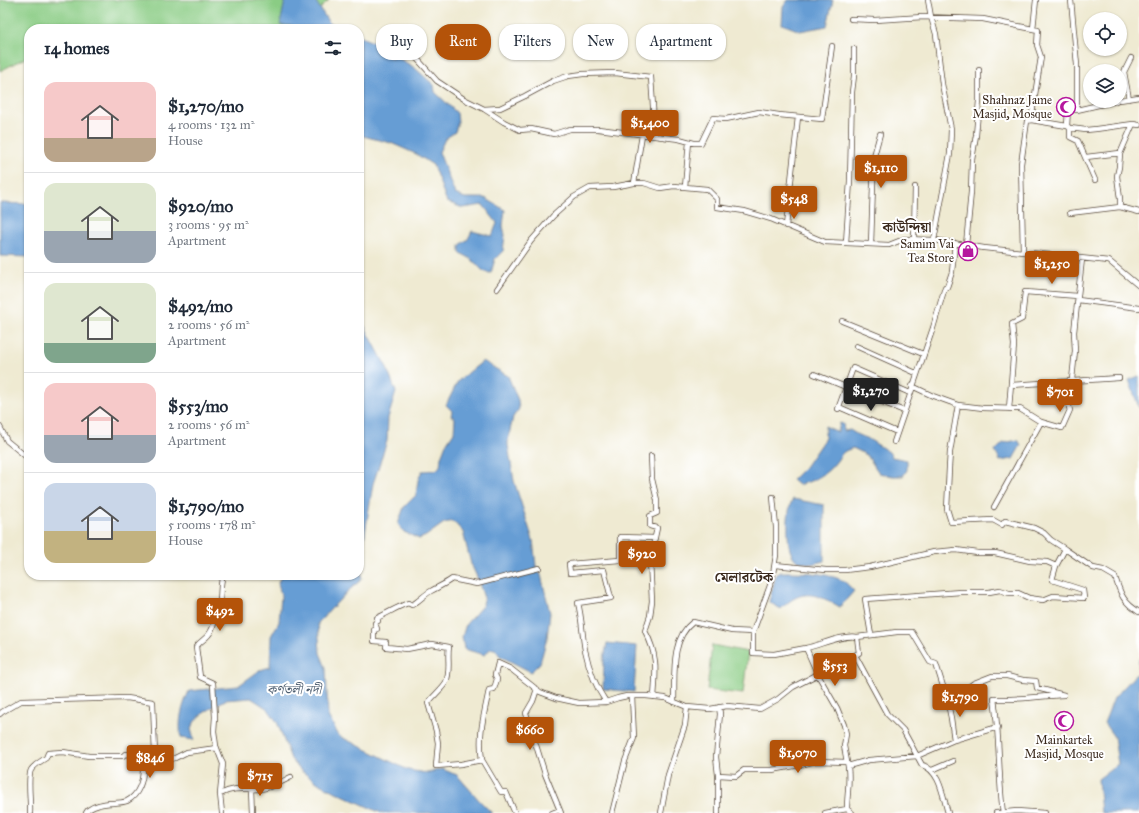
<!DOCTYPE html>
<meta charset="utf-8">
<style>
:root{--surface:#fff;--page:#f2f2f3;--text:#1f2937;--muted:#747a83;--line:#e0e1e3;--accent:#b45309}
body{margin:0;font-family:"IM FELL Great Primer","Noto Serif Bengali",serif;background:var(--page);color:var(--text);height:100vh;display:flex;flex-direction:column;font-size:15px;white-space:nowrap}
*{box-sizing:border-box;margin:0}
p{font-size:13px;color:var(--muted)}
.icon{flex:none;width:22px;height:22px;fill:none;stroke:currentColor;stroke-width:2;stroke-linecap:round;stroke-linejoin:round}
.map{position:relative;flex:1;overflow:hidden}
.sheet{position:absolute;left:24px;top:24px;width:340px;height:556px;display:flex;flex-direction:column;background:var(--surface);border-radius:16px;box-shadow:0 1px 3px #0004}
.sheet>*{flex:none}
.hud{position:absolute;left:376px;top:24px;width:380px;height:36px;display:flex;gap:8px}
.controls{position:absolute;left:1083px;top:12px;display:grid;gap:8px}
.controls a{display:grid;place-items:center;width:44px;height:44px;border-radius:50%;background:var(--surface);box-shadow:0 1px 3px #0004;font-size:20px}
.price{position:absolute;translate:-50% -34px;padding:0 9px;border-radius:4px;background:var(--accent);color:#fff;font-size:13px;line-height:26px;filter:drop-shadow(0 1px 2px #0008)}
.price::after{content:'';position:absolute;left:50%;top:24px;width:12px;height:9px;margin-left:-6px;background:inherit;clip-path:polygon(0 0,100% 0,50% 100%)}
.price.on{background:#222;color:#fff}
ul{padding:0;list-style:none}
li{display:flex;align-items:center;gap:12px;height:100px;padding:0 20px}
li+li{border-top:1px solid var(--line)}
li span{display:grid;place-items:center;flex:none;width:112px;height:80px;border-radius:12px;color:#555}
li>.icon{margin-inline-start:auto}
span .icon{width:48px;height:48px;fill:#fffc;stroke-width:1}
li b{font-size:17px}
h2{display:flex;justify-content:space-between;align-items:center;height:48px;padding:0 20px;font-size:17px}
.pill{padding:0 14px;border-radius:16px;background:var(--surface);box-shadow:0 1px 3px #0004;font-size:14px;line-height:36px}
.pill.on{background:var(--accent);color:#fff}
.map>svg:first-child{display:block}
</style>
<div class="map">
<svg width="1139" height="813" viewBox="0 0 1139 813">
<rect width="100%" height="100%" fill="#fff"/>
<filter id="ink" filterUnits="userSpaceOnUse"><feTurbulence type="fractalNoise" baseFrequency=".025" numOctaves="2"/><feDisplacementMap in="SourceGraphic" scale="8" xChannelSelector="R" yChannelSelector="G"/><feConvolveMatrix kernelMatrix="1 2 1 2 8 2 1 2 1" color-interpolation-filters="sRGB"/></filter>
<filter id="wash" filterUnits="userSpaceOnUse"><feTurbulence type="fractalNoise" baseFrequency=".012" numOctaves="4" result="noise"/><feDisplacementMap in="SourceGraphic" scale="16" xChannelSelector="R" yChannelSelector="G"/><feGaussianBlur stdDeviation="0.9" result="paint"/><feColorMatrix in="noise" values="0 0 0 0 0 0 0 0 0 0 0 0 0 0 0 0 0 1.4 0 .05"/><feComposite in="paint" operator="in"/></filter>
<g filter="url(#wash)">
<rect width="100%" height="100%" fill="#efead2"/>
<path fill="#8acc84" stroke="#627b51" d="M0,0H329L300,29H29V56L0,71Z
M712,645L748,652L743,694L707,690Z"/>
<path fill="#669dd4" stroke="#506479" d="M285,0H315L329,23L343,29H296L294,26L280,25Z
M788,0H833L827,26L800,31L782,24L783,7Z
M359,36L377,44L379,50L392,59V54L415,68L434,85L435,92L457,113L458,122L455,132L445,139L439,152L455,194L465,198H485L505,210L503,226L505,235L503,251L495,259L491,273C481,273 479,265 472,260C469,257 464,255 460,253V245L468,239L472,231L492,236L497,223L483,205L463,208L447,202L433,165L416,154L391,143L359,135Z
M0,203L29,204V257L0,256Z
M359,316L386,366L396,392L388,418L387,441L373,484L360,565L362,579L348,591L318,623L320,653L326,668L328,716L339,736L408,770L426,773L442,769L457,775L479,800L492,813H381L321,785L300,770L291,759L277,722L268,709L251,698L225,700L205,712L195,721L191,729L194,740L181,738C178,720 182,707 189,691L238,686L260,670L270,667L271,636L279,622L281,595L278,583L282,575H359Z
M483,361L508,376L518,400L519,409L513,417L508,440V445L514,481L533,540L536,566L541,575L550,613L547,638L540,663L531,672L500,656L495,649H490L485,655L464,649L462,637L466,624L483,605L484,598L477,577L471,564L463,532L453,521L444,523L426,536L419,539L404,532L398,524L404,507L416,495L418,480L422,471L436,470L440,466L441,457L446,444L454,432L455,418L451,416L452,411L446,405L458,381Z
M1139,376V408L1129,380Z
M840,423L843,424L844,431L850,430L858,435L867,438L889,452L892,457L907,460V470L903,476H893L879,473L867,455L853,448C841,452 843,453 836,462C826,475 814,481 798,485L792,480L805,467L825,438V426L838,432Z
M1018,440L1021,445L1013,459L1000,461L995,451L1003,443Z
M793,499L824,505V561L811,564L797,561C794,558 791,554 790,550C787,538 786,510 793,499Z
M781,572C800,572 824,572 842,580C846,582 850,587 854,591L840,607C817,594 802,587 781,609L769,602L776,575Z
M607,643L637,646L634,692L603,689L604,659Z
M1139,659V813H1101L1098,779L1118,764L1114,737L1104,723L1114,698L1138,672Z"/>
</g>
<g filter="url(#ink)">
<g fill="none" stroke-linecap="round" stroke-linejoin="round">
<defs>
<path id="minor" d="M928,0L931,17L936,34L942,84L951,129L950,154L934,240
M1036,0L1033,29L1038,30L1037,45L1041,57L1031,120L1067,126L1070,128V137L1078,141L1095,180
M851,19L875,20L923,17L983,19L1033,29
M411,52L437,81L464,99L484,109L504,122L520,130L531,129L554,134L570,129H598L679,139L694,143H701L713,118L726,119L759,112L779,115L822,119L832,46
M1129,99L1124,72L1131,58
M1120,100L1139,97
M484,109L500,108L525,96L553,81L568,76L583,74L615,73L651,77L655,136
M1077,110L1116,101
M1067,126L1068,109L1077,110V65L1071,0
M1070,128L1086,130L1096,129L1133,124L1139,125
M1086,157L1120,153
M634,183L642,135
M685,187L689,142
M1120,207V199L1117,176L1119,167L1120,154L1133,124
M1070,213L1120,207L1139,212
M786,226L798,117
M914,239L915,187
M846,243L850,181L852,92L854,76V49
M871,244L874,156L880,134
M966,245L971,192L972,160L976,135L979,101V70
M1023,252L1021,164L1027,121L1031,120
M497,289L531,241L553,216L574,197L590,188L613,187L634,183H644L660,188L674,186L707,189L717,199V207L744,211L771,219L825,242L889,245L904,239L934,240L984,248L1109,261L1139,286
M1078,300L1139,308
M842,321L923,354
M856,346L916,373
M814,374L904,411
M1011,385L1119,378
M912,386L933,396L958,405L983,408L1020,409L1041,422L1062,428L1070,410L1069,408L1075,351L1074,332L1082,259
M839,407L897,432
M838,409L853,368L910,393
M1009,409L1014,345L1012,324L1022,319L1025,292L1078,296
M0,427L7,441L29,459
M894,442L933,328L945,287H947L952,272L955,243
M651,456L652,479L657,500V513L650,516V526L657,528L650,560L652,601L650,616L645,631C658,655 656,671 654,697
M773,497L776,527V555L772,580L753,632V653L774,654L806,648
M994,507L1041,422
M1065,549L1093,568L1103,570L1115,577C1121,595 1123,602 1139,612
M775,565L826,570H845L870,567L934,552L956,550L978,553H995L1030,561L1047,562L1056,566
M539,568L477,584L452,579C445,584 438,587 431,591C424,595 419,601 412,605L408,603C397,607 388,613 377,618L378,621L375,623L377,629L374,630V641L386,642V647L407,649L432,644L449,647C447,658 451,671 446,682C443,688 432,697 428,703L436,731L438,743L436,766L461,764L482,760C478,734 484,715 489,690L494,689L497,679L495,675L498,663L511,669L540,692L556,698L579,703L606,702L618,698L627,696H646L665,698L687,707L710,709L727,706L760,709L778,699L793,687L859,653L857,637L897,632H912L930,662L936,664L947,699L962,692L974,683L992,676H1007L1023,680L1036,681L1037,688L1064,695C1040,696 1017,700 994,699C1000,737 998,775 1003,813
M871,635L865,599L961,592H989L1000,590L1009,593H1018L1029,598L1043,600L1053,596L1084,598L1083,590L1052,580L1056,566L1065,549L1051,540L1044,533L1034,528L1005,521L1002,525L993,520L951,522L947,509L949,468L950,452L958,405
M855,655L887,714L903,730L922,765C940,770 943,797 948,813
M537,689L533,701L526,713L545,774L561,813
M947,699L951,718L954,740
M606,702C595,686 589,669 585,650C582,634 582,618 578,603L611,598L604,570L570,573L569,564L620,560V537L655,538
M674,702C675,676 670,639 693,622L732,631L753,632
M0,714L2,712L21,701L127,698L153,702L155,755L150,757L125,754L123,756H89L63,752L48,753L46,758C41,761 34,765 31,770C27,777 31,803 30,813
M482,760L501,792H506L515,813
M847,762L844,746L846,734L844,725L837,708L818,675L806,648C820,645 844,634 857,637
M848,766L869,760L917,756L954,740L998,727
M932,770L953,761
M718,775L736,776L744,770H772L800,765L816,761L847,762C851,776 847,793 847,809
M252,789L253,813
M220,794C237,786 244,790 261,789C272,788 281,782 291,777
M86,813L88,810C91,808 95,806 99,805C108,802 119,804 127,801C139,795 143,780 143,769L145,767L175,758L187,752L217,748
M222,813L220,794L223,764L216,746L214,731L215,717L213,683L200,677L196,647C200,641 208,638 211,631C214,626 219,607 220,600C221,592 220,584 223,575
M552,813L560,810
M612,813L625,761L634,738L632,696
M661,813L668,775L685,725L687,707
M718,813V775L716,757L720,714L719,707
M825,813L847,809L852,813
M996,813L1017,811L1045,813"/>
</defs>
<use href="#minor" stroke="#564739" stroke-width="6"/>
<use href="#minor" stroke="#fff" stroke-width="4.5"/>
</g>
</g>
<defs>
<symbol id="mosque-ring" viewBox="-11 -11 22 22"><circle r="9.5" fill="#fff" stroke="#b5179e" stroke-width="1.5"/><path d="M3.5-4.9A6 6 0 1 0 3.5 4.9A5 5 0 1 1 3.5-4.9Z" fill="#b5179e"/></symbol>
<symbol id="shop-ring" viewBox="-11 -11 22 22"><circle r="9.5" fill="#fff" stroke="#b5179e" stroke-width="1.5"/><path d="M-5-2.5h2.3a2.7 3.5 0 0 1 5.4 0H5L5.5 6h-11ZM-1.5-2.5h3a1.5 2.3 0 0 0-3 0Z" fill="#b5179e"/></symbol>
</defs>
<g fill-rule="evenodd">
<use href="#mosque-ring" x="1055" y="96" width="22" height="22"/>
<use href="#shop-ring" x="957" y="240" width="22" height="22"/>
<use href="#mosque-ring" x="1053" y="710" width="22" height="22"/>
</g>
<g text-anchor="middle" dominant-baseline="central" stroke-width="4" stroke-linejoin="round" paint-order="stroke">
<g font-size="12" fill="#3b2a1e" stroke="#fff" text-anchor="end">
<text x="1052" y="100">Shahnaz Jame<tspan x="1052" dy="14">Masjid, Mosque</tspan></text>
<text x="954" y="244">Samim Vai<tspan x="954" dy="14">Tea Store</tspan></text>
<text x="1064" y="740" text-anchor="middle">Mainkartek<tspan x="1064" dy="14">Masjid, Mosque</tspan></text>
</g>
<g font-size="13" font-style="italic" fill="#4e5e70" stroke="#fff">
<text x="294" y="690">কর্ণতলী নদী</text>
</g>
<g font-size="14" font-weight="bold" fill="#3b2a1e" stroke="#fff">
<text x="907" y="227">কাউন্দিয়া</text>
<text x="744" y="577">মেলারটেক</text>
</g>
</g>
</svg>
<div class="controls">
<a><svg class="icon" aria-label="locate" viewBox="0 0 24 24"><circle cx="12" cy="12" r="6"/><path d="M12 2v4M12 18v4M2 12h4M18 12h4"/></svg></a>
<a><svg class="icon" aria-label="layers" viewBox="0 0 24 24"><path d="M12 4l9 5-9 5-9-5zM3 14l9 5 9-5"/></svg></a>
</div>
<b class="price" style="left:650px;top:144px">$1,400</b>
<b class="price" style="left:881px;top:189px">$1,110</b>
<b class="price" style="left:794px;top:220px">$548</b>
<b class="price" style="left:1052px;top:285px">$1,250</b>
<b class="price on" style="left:871px;top:412px">$1,270</b>
<b class="price" style="left:1060px;top:413px">$701</b>
<b class="price" style="left:642px;top:575px">$920</b>
<b class="price" style="left:220px;top:632px">$492</b>
<b class="price" style="left:835px;top:687px">$553</b>
<b class="price" style="left:960px;top:718px">$1,790</b>
<b class="price" style="left:530px;top:751px">$660</b>
<b class="price" style="left:798px;top:774px">$1,070</b>
<b class="price" style="left:150px;top:779px">$846</b>
<b class="price" style="left:260px;top:797px">$715</b>
<div class="hud">
<a class="pill">Buy</a>
<a class="pill on">Rent</a>
<a class="pill">Filters</a>
<a class="pill">New</a>
<a class="pill">Apartment</a>
</div>
<section class="sheet">
<h2>14 homes<svg class="icon" aria-label="filters" viewBox="0 0 24 24"><path d="M4 7h16M4 17h16"/><circle cx="9" cy="7" r="2"/><circle cx="15" cy="17" r="2"/></svg></h2>
<ul>
<li><span style="background:linear-gradient(#f6c9c9 70%,#b9a48a 0)"><svg class="icon" aria-label="home" viewBox="0 0 24 24"><path d="M3 11l9-7 9 7M6 9v11h12V9"/></svg></span><div><b>$1,270/mo</b><p>4 rooms · 132 m²</p><p>House</p></div></li>
<li><span style="background:linear-gradient(#dfe7d0 60%,#9aa5b1 0)"><svg class="icon" aria-label="home" viewBox="0 0 24 24"><path d="M3 11l9-7 9 7M6 9v11h12V9"/></svg></span><div><b>$920/mo</b><p>3 rooms · 95 m²</p><p>Apartment</p></div></li>
<li><span style="background:linear-gradient(#dfe7d0 75%,#7fa58c 0)"><svg class="icon" aria-label="home" viewBox="0 0 24 24"><path d="M3 11l9-7 9 7M6 9v11h12V9"/></svg></span><div><b>$492/mo</b><p>2 rooms · 56 m²</p><p>Apartment</p></div></li>
<li><span style="background:linear-gradient(#f6c9c9 65%,#9aa5b1 0)"><svg class="icon" aria-label="home" viewBox="0 0 24 24"><path d="M3 11l9-7 9 7M6 9v11h12V9"/></svg></span><div><b>$553/mo</b><p>2 rooms · 56 m²</p><p>Apartment</p></div></li>
<li><span style="background:linear-gradient(#c9d6e8 60%,#c2b280 0)"><svg class="icon" aria-label="home" viewBox="0 0 24 24"><path d="M3 11l9-7 9 7M6 9v11h12V9"/></svg></span><div><b>$1,790/mo</b><p>5 rooms · 178 m²</p><p>House</p></div></li>
</ul>
</section>
</div>
